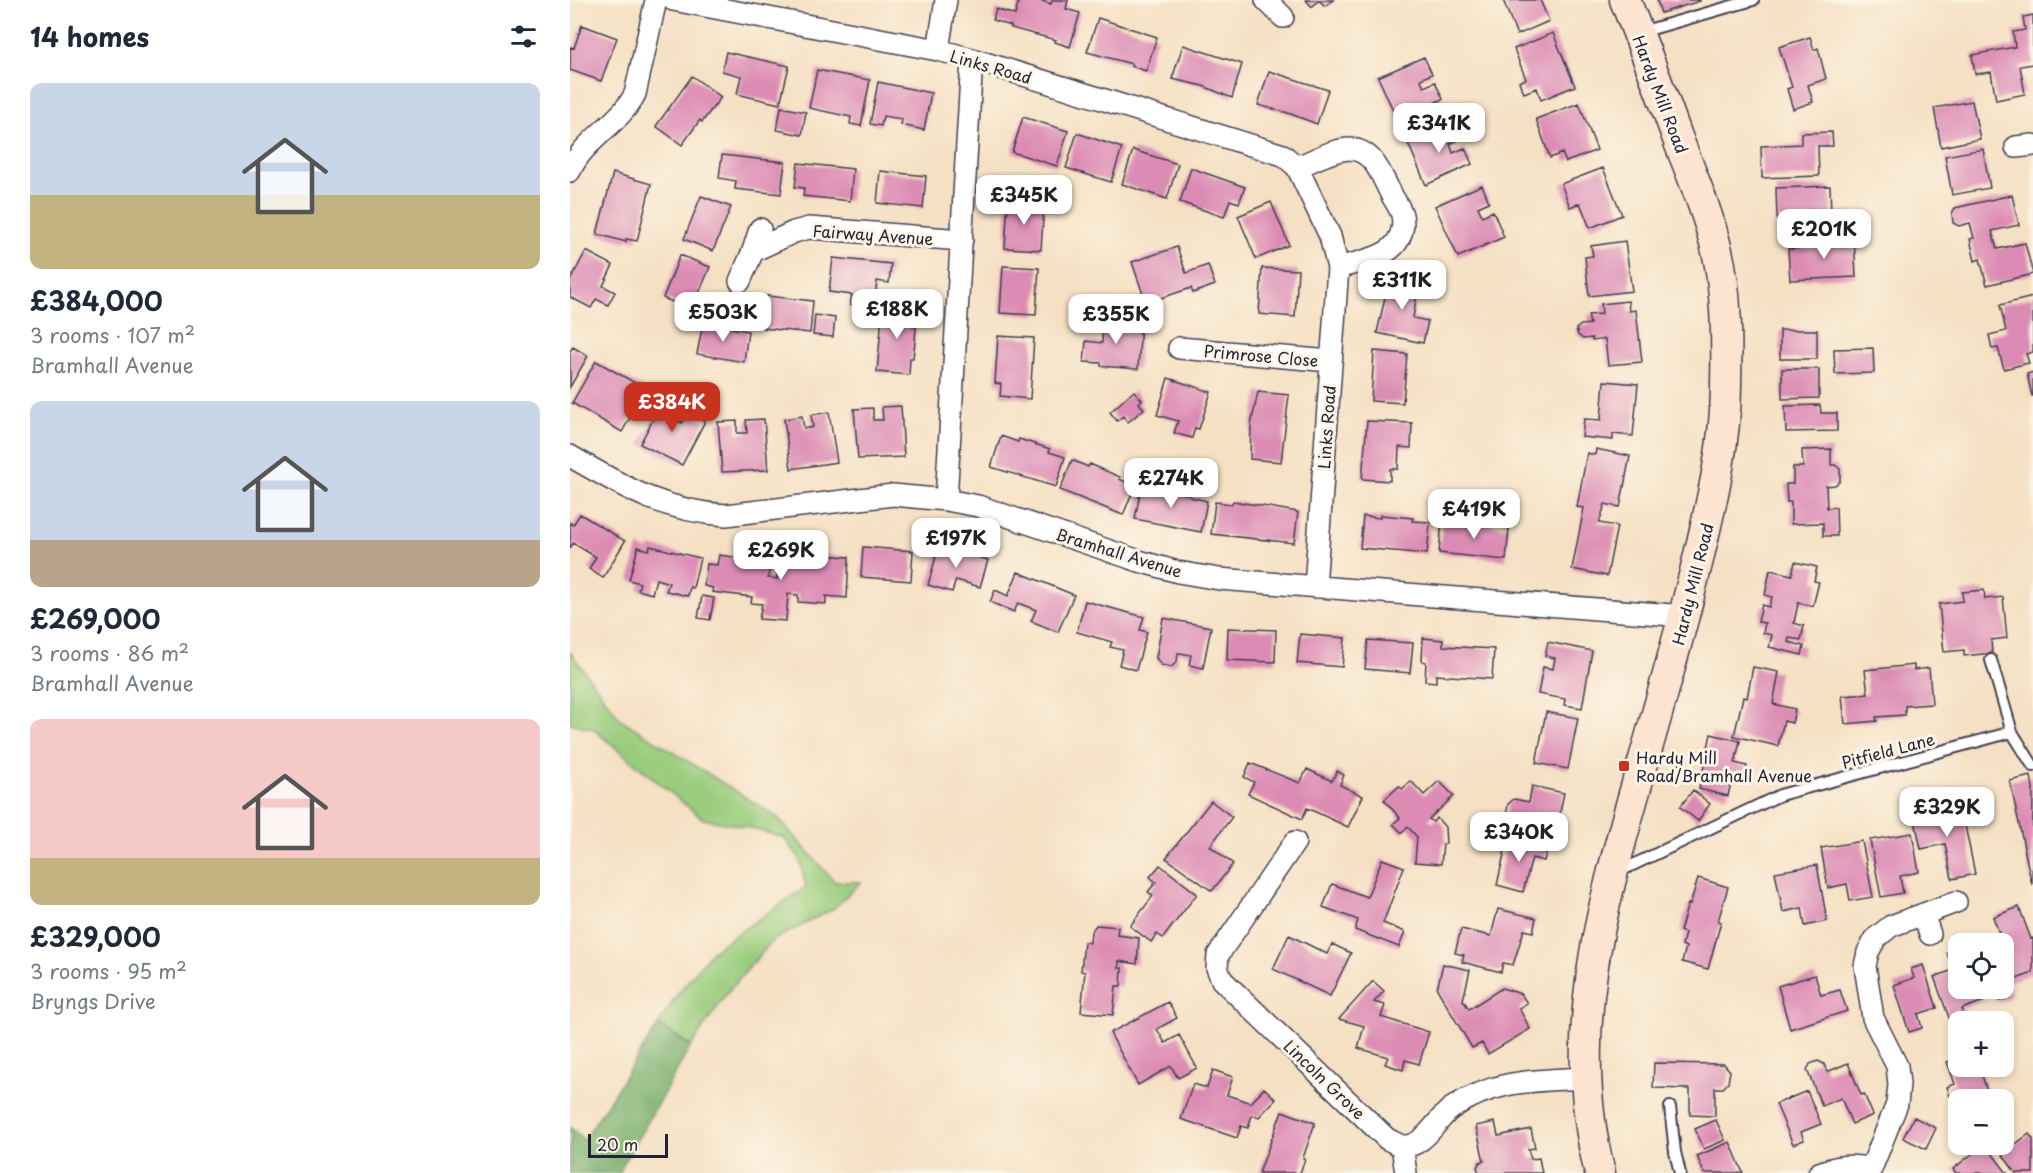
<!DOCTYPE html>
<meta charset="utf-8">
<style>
:root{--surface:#fff;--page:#f2f2f3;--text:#1f2937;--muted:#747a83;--accent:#c8321e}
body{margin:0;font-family:"Playpen Sans",sans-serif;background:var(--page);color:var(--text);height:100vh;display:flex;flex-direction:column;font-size:22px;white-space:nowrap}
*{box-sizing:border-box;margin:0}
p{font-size:20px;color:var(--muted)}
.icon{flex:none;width:33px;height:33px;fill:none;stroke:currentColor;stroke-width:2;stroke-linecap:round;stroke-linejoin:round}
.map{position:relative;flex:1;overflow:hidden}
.sheet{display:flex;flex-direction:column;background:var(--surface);width:570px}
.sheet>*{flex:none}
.controls{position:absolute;left:1378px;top:933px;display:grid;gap:12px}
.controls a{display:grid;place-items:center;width:66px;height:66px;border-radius:12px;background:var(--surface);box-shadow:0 3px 9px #0003;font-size:30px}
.scale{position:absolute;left:18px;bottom:15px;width:80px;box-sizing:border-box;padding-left:6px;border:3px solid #22223b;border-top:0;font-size:16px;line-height:21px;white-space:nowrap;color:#22223b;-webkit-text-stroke:4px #fcf5e5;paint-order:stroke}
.price{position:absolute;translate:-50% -51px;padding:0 14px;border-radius:12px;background:#fff;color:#222;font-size:20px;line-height:39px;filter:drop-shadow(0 2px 3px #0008)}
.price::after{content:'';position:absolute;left:50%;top:36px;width:18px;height:14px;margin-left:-9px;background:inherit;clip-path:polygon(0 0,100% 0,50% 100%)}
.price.selected{background:var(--accent);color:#fff}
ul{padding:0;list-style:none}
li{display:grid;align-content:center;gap:12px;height:318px;padding:0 30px}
li span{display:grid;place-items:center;height:186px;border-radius:12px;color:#555}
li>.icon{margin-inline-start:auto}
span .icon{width:108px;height:108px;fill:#fffc;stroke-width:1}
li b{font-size:26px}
h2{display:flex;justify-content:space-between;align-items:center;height:72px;padding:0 30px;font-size:26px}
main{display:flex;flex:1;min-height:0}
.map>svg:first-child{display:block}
</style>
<main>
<section class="sheet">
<h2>14 homes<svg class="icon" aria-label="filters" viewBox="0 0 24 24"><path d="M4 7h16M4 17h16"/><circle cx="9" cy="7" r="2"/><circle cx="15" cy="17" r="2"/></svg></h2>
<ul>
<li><span style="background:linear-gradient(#c9d6e8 60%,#c2b280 0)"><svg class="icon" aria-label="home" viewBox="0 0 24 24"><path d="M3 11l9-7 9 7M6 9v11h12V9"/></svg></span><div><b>£384,000</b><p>3 rooms · 107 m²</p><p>Bramhall Avenue</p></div></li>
<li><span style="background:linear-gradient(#c9d6e8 75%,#b9a48a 0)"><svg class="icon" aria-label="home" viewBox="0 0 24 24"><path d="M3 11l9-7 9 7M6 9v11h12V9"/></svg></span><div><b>£269,000</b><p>3 rooms · 86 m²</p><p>Bramhall Avenue</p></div></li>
<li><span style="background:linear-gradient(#f6c9c9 75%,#c2b280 0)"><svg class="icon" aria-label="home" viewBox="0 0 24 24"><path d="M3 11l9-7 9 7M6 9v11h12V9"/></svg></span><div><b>£329,000</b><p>3 rooms · 95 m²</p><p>Bryngs Drive</p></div></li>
</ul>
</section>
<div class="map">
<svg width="1463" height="1173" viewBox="0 0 1463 1173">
<rect width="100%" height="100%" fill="#fcf5e5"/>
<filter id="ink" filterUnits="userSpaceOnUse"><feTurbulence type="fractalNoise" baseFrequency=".0167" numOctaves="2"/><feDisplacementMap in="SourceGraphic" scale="12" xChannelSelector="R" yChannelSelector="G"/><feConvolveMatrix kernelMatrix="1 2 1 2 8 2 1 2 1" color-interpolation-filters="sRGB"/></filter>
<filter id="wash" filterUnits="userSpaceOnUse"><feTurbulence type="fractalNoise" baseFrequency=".008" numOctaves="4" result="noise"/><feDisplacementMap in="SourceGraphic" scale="24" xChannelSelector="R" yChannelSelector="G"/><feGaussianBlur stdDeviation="1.35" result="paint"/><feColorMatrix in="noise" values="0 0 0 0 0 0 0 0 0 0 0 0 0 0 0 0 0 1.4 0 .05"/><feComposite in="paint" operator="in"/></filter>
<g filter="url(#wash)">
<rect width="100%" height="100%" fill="#f5e0c3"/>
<path fill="#99cc7c" stroke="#5e775c" stroke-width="1.5" d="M0,652L50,719L206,816L265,882H291L263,909L203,940L156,994L121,1046L88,1025L107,995L142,951L236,887L229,857L214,838L178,827L133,819L23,729L0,723Z"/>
<path fill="#7ab06c" stroke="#4e6954" stroke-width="1.5" d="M88,1025L121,1046L52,1166L50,1173H0V1127L14,1140Z"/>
<g id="blocks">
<path fill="#dc8cb4" d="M449,0H469L481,4L482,0H498L496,9L510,13L500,47L485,42L486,40L441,28V26L423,20L426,9L445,15Z
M736,0H763L755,6L749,0L742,7Z
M933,0H970L979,21L947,35Z
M1087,0H1130V1L1091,13Z
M1463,15V64L1450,66L1455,94L1426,100L1421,72L1405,74L1402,55L1445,47L1443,32L1455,30L1453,17Z
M528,18L587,37L576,71L561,66L562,64L517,52Z
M12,25L47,38L31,81L0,70V47L4,48Z
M983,33L1005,86L971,100L967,88L954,93L949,82L956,79L944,49Z
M1240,37L1244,50L1248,48L1256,79L1238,85L1243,102L1223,109L1217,89L1222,87L1209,47Z
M613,45L672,64L662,98L633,86L602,79Z
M156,52L219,66L210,104L167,94L171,76L152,71Z
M854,57L862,74L851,79L852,83L854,87L865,82L873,99L827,119L808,77Z
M247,70L300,80L291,126L280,124L281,117L239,108Z
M699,71L758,90L747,124L718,113L688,105Z
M122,76L151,97L132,122L130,120L112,145L86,126Z
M308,82L361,93L354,130L331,125L332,119L313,116L311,126L300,124Z
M1402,101L1410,139L1371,147L1364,108Z
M1009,103L1027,150L996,162L992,153L980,158L966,119Z
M211,107L236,112L232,135L207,130Z
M453,117L498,131L487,166L442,152Z
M883,122L891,139L880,144L883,153L895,148L902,164L856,185L838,143Z
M1262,132L1263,146H1248L1249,176L1192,178L1191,146L1231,144V133Z
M507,133L552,148L541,182L496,168Z
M1413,149L1420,188L1382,195L1375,156Z
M563,150L608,164L597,199L552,184Z
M152,155L215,162L211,194L165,189L166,181L149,178Z
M228,163L283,169L280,201L233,196L234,188L225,187Z
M621,168L675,187L669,203L660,200L654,217L610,202Z
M1033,168L1052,215L1020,228L1010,203L1000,207L991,184Z
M310,171L356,176L353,208L307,203Z
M43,173L81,184L67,241L56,239V242L27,234Z
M912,185L919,202L908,207L912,216L923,211L934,237L888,257L865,206Z
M1260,186L1261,214L1281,213V227L1242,228V217L1207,219L1206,188Z
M1442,195L1449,225L1422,231L1427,249L1455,243L1463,274L1417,285L1410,259L1405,261L1400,239L1404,238L1400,223L1389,226L1383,223L1382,213L1385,208Z
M131,196L161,207L143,251L114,239Z
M438,201L474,203L471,250L435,248Z
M701,202L719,245L686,259L668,216Z
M1284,236L1286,277L1220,280L1218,249L1253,247V237Z
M1055,241L1062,291L1019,296L1015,257L1023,256L1021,246Z
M607,247L616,273L638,265L645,285L623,293L621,288L576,303L562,262Z
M16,251L43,265L33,286L45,292L38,305L26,299L21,308L0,297V281Z
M110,255L140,267L122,310L93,298Z
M263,258L321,264L319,283L307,281L305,298L295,296L294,307L280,305L282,295L259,292Z
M433,266L469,268L466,315L430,313Z
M692,268L728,270L725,317L689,314Z
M820,275L849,282L843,318L858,321L853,343L807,333Z
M197,296L243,301L240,333L193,328Z
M1463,297V352L1456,354L1459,363L1434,369L1428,348L1422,349L1419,335L1436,331L1430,305Z
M1058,301L1059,311L1066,310L1072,362L1038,365L1035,339L1022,341V338L1013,339L1008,335L1006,329L1011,325L1020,324L1018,315L1032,314L1031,304Z
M313,305L345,308L343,326H346L345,342L343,358H340L339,375L307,372Z
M245,315L265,318L263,337L243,335Z
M533,319L571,322L568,369L531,366V363L514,362L516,341L532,343Z
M133,323L178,331L174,362L127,354Z
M1210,330H1247V359H1210Z
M428,336L464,338L460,399L430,396L431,384L425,383Z
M3,347L18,356L0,387V351Z
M1303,348L1304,373L1265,374L1264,349Z
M804,351L837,354L833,403L801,401Z
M26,361L76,389L52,432L2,403Z
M1212,369H1249V398L1212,399Z
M1463,372V396H1462L1457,374Z
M598,378L641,392L629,429L625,428L622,438L604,433L608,421L587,415Z
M1034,381L1068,384L1063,436L1043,434V440L1012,437L1014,419L1031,420Z
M564,391L572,400L569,403L574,409L558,422L553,416L547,421L540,412Z
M688,392L719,395L711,462L680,459L681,425Z
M94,399L110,407L104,419L112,423L118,412L135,421L112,465L70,444Z
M1250,405L1251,413H1267V431L1216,432L1215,406Z
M331,406L334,457L288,459L284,409L303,408V420H313L312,407Z
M259,412L267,462L221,469L214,419L232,416L234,428H239L243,427L241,415Z
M194,419L198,470L152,472L148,422L167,421V433H177L176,420Z
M797,421L842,423L841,448L829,447L828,469H820V481L792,479Z
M431,436L448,442L449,439L480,449L479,452L495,457L486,487L421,467Z
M1026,449L1060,456L1050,507L1035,504L1029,523L1047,526L1037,576L1002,569L1014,508L1007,507L1017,453L1025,455Z
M1261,449V465H1265L1270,469V481L1265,485L1256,486L1257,508L1266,507L1267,536H1253V523L1221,524V502H1217L1216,484H1223V467H1233L1232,450Z
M502,460L518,467L520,464L550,477L549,479L565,486L553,515L490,490Z
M571,488L588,491V488L620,495V497L637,501L631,532L565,519Z
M663,501L728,512L724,543L641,534L645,502L662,504Z
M10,514L55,541L33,578L19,569L26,557L3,543L0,549V523L3,525Z
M810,515L843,518L842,521L860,522L857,554L790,548L793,516L810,518Z
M889,521L921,524V526L939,528L936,560L869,553L872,522L889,523Z
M80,546L130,558L123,588L120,587L118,596L96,591L99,583L86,579L82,594L68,590L70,583L59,580L68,547L79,550Z
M369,546L418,560L410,587L386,580L382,592L358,585Z
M293,547L343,551L341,581L291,577Z
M218,553L279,557L277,598L256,596V604L228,602V595L218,594L216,621L189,619L192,604L181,603L182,597L142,592L143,588L134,586L137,564L147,565L149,555L201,562L198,578L207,579L208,561L217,562Z
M1225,562L1247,567L1244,581L1249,582L1243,606L1228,603L1224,623L1234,626L1231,640L1219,638L1218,642L1234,646L1232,655L1199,647L1202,635L1193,633L1195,623L1188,622L1192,605L1199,607L1202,597L1195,595L1200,570L1222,575Z
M448,572L504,595L488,632L461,621L466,610L448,603L444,612L420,602L425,590L438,596Z
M1414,590L1415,599L1433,597L1437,638L1421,640L1422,653L1394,656V650L1374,652L1369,604L1393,601L1392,592Z
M132,596L144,598L140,620L128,618Z
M515,601L574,617L570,630L577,632L566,670L549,665L553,650L540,647L542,642L507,632Z
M593,618L641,627L633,668L619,665L621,655L610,653H608L607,662L601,667L591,665L586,658Z
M658,628L706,630L705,662L657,660Z
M730,634L775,638L772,667L727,663Z
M853,638L873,640V646L924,649L922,679L866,675V682L855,681L856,662L852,661Z
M798,640L843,643L840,673L795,669Z
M978,642L1022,651L1012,708L994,705L995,699L968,694L973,667L983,669L985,658L975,656Z
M1344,665V670L1359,668L1362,704L1335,706V715L1306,717L1307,721L1275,724L1272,696L1298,694L1295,670Z
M1183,667L1209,672L1203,704L1225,709L1222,723L1214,721L1208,746L1164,736L1173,697L1177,698Z
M976,712L1008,718L998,769L966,763Z
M1141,734L1170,741L1165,763L1177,766L1174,781L1162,778L1158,796L1129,789Z
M680,763L730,783L737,769L762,781L767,771L774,775L770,785L793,796L778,827L737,808L732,819L678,794L684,782L674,777Z
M1461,776L1463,788L1462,885L1440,781Z
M841,781L854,795L869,781L884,796L859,819L863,822L867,818L875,827L876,844H873L871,864L845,862L847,837L838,827L832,833L823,824L830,818L814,800L829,786L832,789Z
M962,786L994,793L989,817L980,815L977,829L952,824V821L936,818L938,804L944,799L959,802Z
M1123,790L1140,804L1128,821L1110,807Z
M641,801L662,817L640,846L663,864L642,891L596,858Z
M1391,806L1405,874L1382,879L1375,844L1351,849L1344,816Z
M1342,833L1349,872L1330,876L1333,893L1311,897L1300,840Z
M938,837L978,846L974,861L962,858L953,892L927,885Z
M1292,841L1303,897L1280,901L1277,884L1258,888L1251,848Z
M812,859L834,867L813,923L835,932L829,947L785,930L788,920L753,907L762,884L797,897Z
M590,865L627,894L593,938L587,934L581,942L560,926L583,896L578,892L586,882L580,877Z
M1247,865L1257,921L1235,926L1232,908L1213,912L1205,872Z
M1128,878L1158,887L1148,921L1151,922L1138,969L1112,962L1116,947L1112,945L1115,933L1110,931L1118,904L1120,905Z
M1449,907L1461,939L1463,938V973L1438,982L1441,993L1439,998L1430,1001L1425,998L1421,988H1434V955L1437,954L1423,917Z
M928,909L966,918L963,932L954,930L943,965L933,963L931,972L892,962L894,955L885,953L891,929L921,936Z
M526,925L548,927L547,935L569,938L567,964L549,961V968H552L551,986H546L543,1015L511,1012L515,972L511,971L514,942L520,943L521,932Z
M719,935L757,954L762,944L781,953L760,996L703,969Z
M1389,948V988H1410L1414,1001L1392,1009L1396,1020L1389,1022L1382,1026L1364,977L1383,970L1377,953Z
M873,964L900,970L893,1000L899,1009L932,988L951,994L957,1003L949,1008L960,1029L918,1054L912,1043L902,1048L867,989Z
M1353,965L1367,1008L1348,1014L1352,1028L1339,1032L1324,985L1344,978L1341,969Z
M1245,975L1251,995L1270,990L1277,1011L1220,1029L1208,986Z
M803,981L814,991L804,1002L815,1005L811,1017L859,1032L849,1064L835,1060L833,1070L815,1064L818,1057L788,1048L794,1026L769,1019Z
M598,1002L607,1018L587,1029L595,1043L609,1035L627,1068L608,1078L601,1066L568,1085L540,1033Z
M1389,1058V1066H1409L1419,1097L1411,1100H1389V1107L1384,1109L1377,1087L1385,1084L1377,1062Z
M1248,1061L1254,1064L1257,1072L1278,1063L1291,1095L1294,1094L1303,1115L1282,1124L1271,1098L1252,1106L1237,1070L1240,1064Z
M1084,1063L1154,1064L1160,1071L1158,1083L1153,1088H1145V1116L1120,1115V1089L1083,1088Z
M643,1070L663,1077L657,1095L681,1103L694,1088L706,1099L689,1117L682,1115L678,1128L671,1126L667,1138L611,1119L623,1084L637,1088Z
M1237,1091L1251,1124L1231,1132L1234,1140L1223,1144L1206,1104Z
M712,1111L745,1123L733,1158L735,1159L730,1173H689Z
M1344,1117L1366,1128L1356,1149L1333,1138Z
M1146,1120L1155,1140L1134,1149L1125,1129Z
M925,1122L928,1136L961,1129L965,1148L958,1149L961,1159L969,1158L972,1173H909L907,1167L910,1162L914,1161L906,1126Z
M1459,1134L1463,1139V1173H1446L1432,1154Z
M1160,1142L1173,1173H1134L1127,1156Z
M1415,1144L1437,1173H1386L1383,1169Z"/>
</g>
</g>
<g filter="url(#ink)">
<use href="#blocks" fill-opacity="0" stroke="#423e4f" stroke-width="1.5"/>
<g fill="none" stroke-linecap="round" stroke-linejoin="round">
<defs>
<path id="service" d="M1071,32L1183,0
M1421,660L1442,732L1463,766
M1048,872L1210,795L1442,732
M1100,1107L1105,1152L1110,1173"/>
<path id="minor" d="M103,0L368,50L402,59L713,155L727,167L760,236L768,268L745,587
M696,0L713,17
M368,50L376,0
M1446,147L1463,145
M727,167C743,161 763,149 780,149C804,150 812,177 821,194C825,201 830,208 832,215C834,224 832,234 827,242C815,259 787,262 768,268
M0,171C14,139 49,125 65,94L86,0
M183,251L224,232L239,228L392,240
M170,281L183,251L190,229
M609,348L761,361
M0,456C54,487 92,511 156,515L323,495L376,500L408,506L569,561L608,572L649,579L1115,616
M376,500L402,59
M725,842L648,955L647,968L652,980L817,1139C822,1141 828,1145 833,1146C854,1148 867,1118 882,1108C925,1079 966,1081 1015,1078
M1353,914L1360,934
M832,1146L836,1173
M1249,1173C1268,1166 1281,1164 1301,1169L1327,1104L1329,1084L1327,1066L1303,1018L1295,966L1298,952L1306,938L1321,926L1386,902"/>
<path id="secondary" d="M1030,1173C995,1035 1030,913 1068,780C1090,704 1112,628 1130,551C1143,497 1156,440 1156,384C1157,342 1157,291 1147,251C1138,213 1123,178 1109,142C1092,95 1074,47 1055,0"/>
</defs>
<use href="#service" stroke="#423e4f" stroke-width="14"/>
<use href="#minor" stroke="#423e4f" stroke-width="24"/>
<use href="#secondary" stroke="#423e4f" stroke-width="33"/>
<use href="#service" stroke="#fff" stroke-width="10"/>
<use href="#minor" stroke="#fff" stroke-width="21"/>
<use href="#secondary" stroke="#fde4d1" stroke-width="30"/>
</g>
</g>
<rect fill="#c8321e" stroke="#fcf5e5" stroke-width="2" x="1048" y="760" width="12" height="12" rx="3"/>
<g text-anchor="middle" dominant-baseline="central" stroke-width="6" stroke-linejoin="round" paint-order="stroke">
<g font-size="16" fill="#22223b" stroke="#fcf5e5">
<text transform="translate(421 66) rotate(16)">Links Road</text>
<text transform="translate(1091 94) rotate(69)">Hardy Mill Road</text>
<text transform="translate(303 234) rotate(4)">Fairway Avenue</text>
<text transform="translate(691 355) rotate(5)">Primrose Close</text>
<text transform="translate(756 427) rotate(-86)">Links Road</text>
<text transform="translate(549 552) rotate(17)">Bramhall Avenue</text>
<text transform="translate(1122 584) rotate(-76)">Hardy Mill Road</text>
<text transform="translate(1318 750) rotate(-15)">Pitfield Lane</text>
<text transform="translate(755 1079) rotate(44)">Lincoln Grove</text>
</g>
<g font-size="16" fill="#22223b" stroke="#fcf5e5" text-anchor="start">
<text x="1066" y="757">Hardy Mill<tspan x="1066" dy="18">Road/Bramhall Avenue</tspan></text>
</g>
</g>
</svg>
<div class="controls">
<a><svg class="icon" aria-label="locate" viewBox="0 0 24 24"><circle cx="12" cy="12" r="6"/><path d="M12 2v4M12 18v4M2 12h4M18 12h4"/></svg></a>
<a>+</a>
<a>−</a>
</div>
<div class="scale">20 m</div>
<b class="price" style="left:869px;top:154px">£341K</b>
<b class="price" style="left:454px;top:226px">£345K</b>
<b class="price" style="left:1254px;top:260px">£201K</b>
<b class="price" style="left:832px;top:311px">£311K</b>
<b class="price" style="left:327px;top:340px">£188K</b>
<b class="price" style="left:153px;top:343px">£503K</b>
<b class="price" style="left:546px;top:345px">£355K</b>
<b class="price selected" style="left:102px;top:433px">£384K</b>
<b class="price" style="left:601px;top:509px">£274K</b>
<b class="price" style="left:904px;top:540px">£419K</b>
<b class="price" style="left:386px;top:569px">£197K</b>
<b class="price" style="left:211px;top:581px">£269K</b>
<b class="price" style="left:1377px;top:838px">£329K</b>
<b class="price" style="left:949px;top:863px">£340K</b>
</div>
</main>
